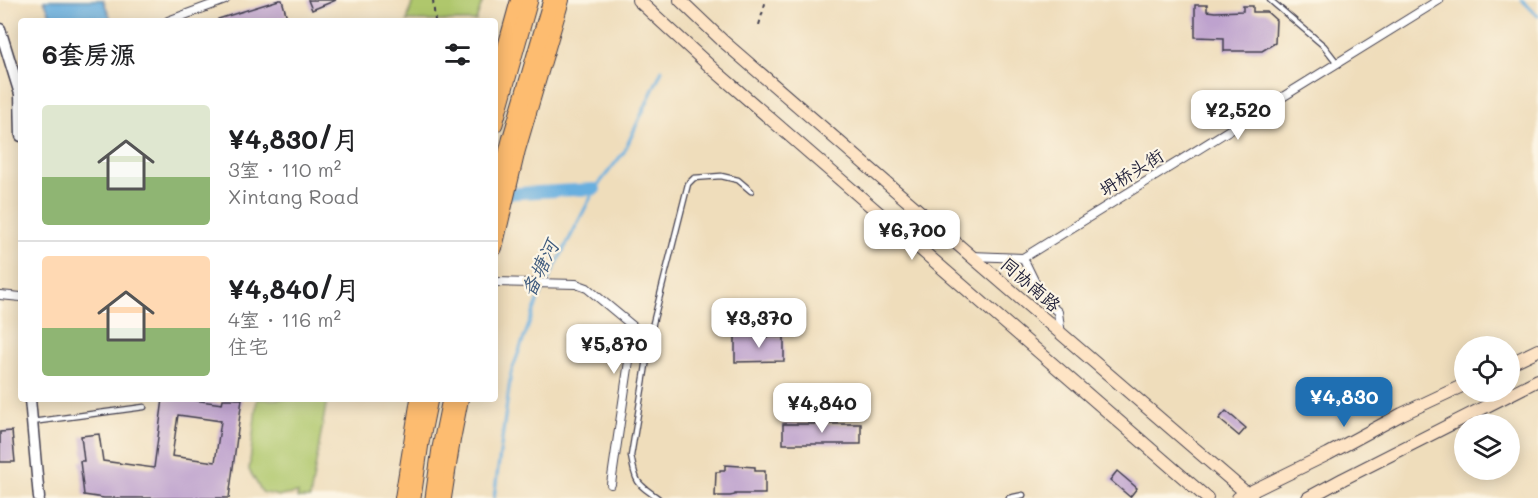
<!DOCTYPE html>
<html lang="zh">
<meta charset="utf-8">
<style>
:root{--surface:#fff;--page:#f6f6f6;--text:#202124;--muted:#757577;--line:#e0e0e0;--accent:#1f6fb2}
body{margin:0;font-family:Mali,"LXGW WenKai TC",sans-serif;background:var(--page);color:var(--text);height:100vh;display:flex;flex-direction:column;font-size:22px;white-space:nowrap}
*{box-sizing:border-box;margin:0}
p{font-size:20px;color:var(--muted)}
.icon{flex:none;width:33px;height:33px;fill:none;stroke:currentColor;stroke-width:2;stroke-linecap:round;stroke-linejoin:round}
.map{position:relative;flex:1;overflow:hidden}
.panel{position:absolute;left:18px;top:18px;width:480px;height:384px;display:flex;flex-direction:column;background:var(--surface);border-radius:6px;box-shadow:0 3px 15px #0003}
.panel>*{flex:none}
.buttons{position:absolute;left:1454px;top:336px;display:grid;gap:12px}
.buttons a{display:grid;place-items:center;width:66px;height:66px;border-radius:50%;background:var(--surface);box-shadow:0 3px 15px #0003;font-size:30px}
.price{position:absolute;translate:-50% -51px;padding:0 14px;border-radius:12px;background:#fff;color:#222;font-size:20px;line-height:39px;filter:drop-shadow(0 2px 3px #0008)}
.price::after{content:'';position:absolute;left:50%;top:36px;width:18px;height:14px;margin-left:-9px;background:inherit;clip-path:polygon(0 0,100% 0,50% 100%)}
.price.active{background:var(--accent);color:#fff}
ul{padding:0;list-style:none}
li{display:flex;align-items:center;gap:18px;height:150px;padding:0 24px}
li+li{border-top:2px solid var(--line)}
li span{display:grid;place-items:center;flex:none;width:168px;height:120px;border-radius:6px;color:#555}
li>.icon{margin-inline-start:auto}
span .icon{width:72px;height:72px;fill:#fffc;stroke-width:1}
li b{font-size:26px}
h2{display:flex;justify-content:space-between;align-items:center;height:72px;padding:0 24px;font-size:26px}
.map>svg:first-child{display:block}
</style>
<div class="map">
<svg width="1538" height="498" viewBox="0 0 1538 498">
<rect width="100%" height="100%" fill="#fcf5e5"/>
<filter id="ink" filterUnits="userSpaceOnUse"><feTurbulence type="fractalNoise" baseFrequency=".0167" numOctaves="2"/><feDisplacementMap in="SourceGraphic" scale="12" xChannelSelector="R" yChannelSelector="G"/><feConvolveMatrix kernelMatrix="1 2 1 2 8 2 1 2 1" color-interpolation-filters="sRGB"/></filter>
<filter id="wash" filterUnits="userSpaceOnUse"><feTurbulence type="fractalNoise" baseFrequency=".008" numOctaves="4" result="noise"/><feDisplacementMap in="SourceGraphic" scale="24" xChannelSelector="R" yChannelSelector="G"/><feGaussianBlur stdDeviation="1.35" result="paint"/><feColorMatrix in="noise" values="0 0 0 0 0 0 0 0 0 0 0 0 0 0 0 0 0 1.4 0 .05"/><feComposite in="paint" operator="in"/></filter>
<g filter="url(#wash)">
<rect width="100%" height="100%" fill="#efddbb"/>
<path fill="#afc76c" stroke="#687454" stroke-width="1.5" d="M413,0H483L476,21H407Z
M257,399H327L310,498H297L298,493L280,496L262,492L249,470Z"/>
<path fill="#68afdf" stroke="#45688d" stroke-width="1.5" d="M44,0H103L112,21H53Z"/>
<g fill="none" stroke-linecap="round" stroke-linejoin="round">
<path stroke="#68afdf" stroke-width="3" d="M1522,0L1538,16
M494,498L511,373L538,300L595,189L624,152L662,70"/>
<path stroke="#68afdf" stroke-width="12" d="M500,194L595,189"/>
</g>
<g id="blocks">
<path fill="#bea2ce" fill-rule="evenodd" d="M279,0H282L288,21H218V19Z
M308,0H336L312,10Z
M1195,5H1207V11L1215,12L1243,11V6H1253V12H1267L1276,20L1275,43L1262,51H1224V38L1195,37Z
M735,336L784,337V361L735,362Z
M163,399H186L222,404L223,399H242L229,498H104L84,495L80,461H84L81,436L99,434L103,461L154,468ZM178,415L221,421L215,462L172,456Z
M1226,411L1246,428L1239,436L1219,419Z
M783,424H861V444H783Z
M12,431L15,462H0V432Z
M725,465L755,467V471H765V494H735V495L730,496H715L716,472H720V470H725Z
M1117,471L1137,488L1130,497L1110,480Z"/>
</g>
</g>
<g filter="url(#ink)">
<use href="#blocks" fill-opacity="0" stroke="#413e4e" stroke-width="1.5"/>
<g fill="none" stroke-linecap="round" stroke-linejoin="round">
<defs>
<path id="service" d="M1270,0L1324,46L1338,64
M32,422L144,407
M658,498C636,483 636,483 631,456L653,323L688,184L694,178L721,176L738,180L751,191
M1009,498L1023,495"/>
<path id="minor" d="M168,21L225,0
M971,256L1023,258L1439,0
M1023,258L1043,299L1058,312L1061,335
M495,282L576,284L587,288L634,327L611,484
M0,295L21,297"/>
<path id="tertiary" d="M0,29L20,94L21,136
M30,399L39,498"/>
<path id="secondary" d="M638,0L713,69L1207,498
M680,0L724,42L971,256L1252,498
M1509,364L1538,350
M1238,498L1328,454L1402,414L1464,385
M1308,498L1343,479L1538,380"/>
<path id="primary" d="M495,83L518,0
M495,248L518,150L562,0
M402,498L418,399
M444,498L453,440L461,399"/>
<path id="trunk" d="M495,124L530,0
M495,200L510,140L551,0
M413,498L421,443L430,399
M433,498L440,448L450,399"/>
</defs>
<use href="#service" stroke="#413e4e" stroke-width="7"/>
<use href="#minor" stroke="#413e4e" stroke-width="10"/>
<use href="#tertiary" stroke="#413e4e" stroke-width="13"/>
<use href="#secondary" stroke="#413e4e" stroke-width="14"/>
<use href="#primary" stroke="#413e4e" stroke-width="16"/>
<use href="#trunk" stroke="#413e4e" stroke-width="17"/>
<path stroke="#413e4e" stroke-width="2" stroke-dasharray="4.5 4.5" stroke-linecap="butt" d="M433,0L435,21
M759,25L766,0"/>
<use href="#service" stroke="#fff" stroke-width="4.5"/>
<use href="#minor" stroke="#fff" stroke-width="8"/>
<use href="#tertiary" stroke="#fff" stroke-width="10"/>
<use href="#secondary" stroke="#fee4c5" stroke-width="12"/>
<use href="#primary" stroke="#fdbc6f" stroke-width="14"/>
<use href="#trunk" stroke="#fdbc6f" stroke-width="15"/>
</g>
</g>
<g text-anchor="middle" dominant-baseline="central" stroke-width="4.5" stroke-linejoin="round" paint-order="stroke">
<g font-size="18" fill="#22223b" stroke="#fcf5e5">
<text transform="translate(1131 172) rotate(-32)">坍桥头街</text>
<text transform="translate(1031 284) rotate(41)">同协南路</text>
</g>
<g font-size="20" font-style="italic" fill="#3e5a7d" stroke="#fcf5e5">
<text transform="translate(539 268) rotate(-64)">备塘河</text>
</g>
</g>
</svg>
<div class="buttons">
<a><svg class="icon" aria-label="locate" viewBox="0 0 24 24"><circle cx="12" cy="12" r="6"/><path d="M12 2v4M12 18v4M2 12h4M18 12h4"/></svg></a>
<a><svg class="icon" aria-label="layers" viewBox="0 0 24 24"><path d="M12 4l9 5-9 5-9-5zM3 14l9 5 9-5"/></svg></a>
</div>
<b class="price" style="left:1238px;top:141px">¥2,520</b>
<b class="price" style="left:912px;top:261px">¥6,700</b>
<b class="price" style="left:759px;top:349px">¥3,370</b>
<b class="price" style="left:614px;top:375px">¥5,870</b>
<b class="price active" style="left:1344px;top:428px">¥4,830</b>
<b class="price" style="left:822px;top:434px">¥4,840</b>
<section class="panel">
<h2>6套房源<svg class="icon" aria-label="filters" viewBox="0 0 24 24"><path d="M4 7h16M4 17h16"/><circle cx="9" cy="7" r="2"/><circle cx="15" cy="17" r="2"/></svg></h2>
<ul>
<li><span style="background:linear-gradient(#dfe7d0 60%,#8fb573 0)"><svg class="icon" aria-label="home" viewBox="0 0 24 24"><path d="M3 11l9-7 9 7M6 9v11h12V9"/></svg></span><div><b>¥4,830/月</b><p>3室 · 110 m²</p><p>Xintang Road</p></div></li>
<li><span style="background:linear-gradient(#ffd9b3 60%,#8fb573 0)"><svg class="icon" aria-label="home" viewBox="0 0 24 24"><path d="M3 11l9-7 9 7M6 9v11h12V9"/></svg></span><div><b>¥4,840/月</b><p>4室 · 116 m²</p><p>住宅</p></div></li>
</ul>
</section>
</div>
